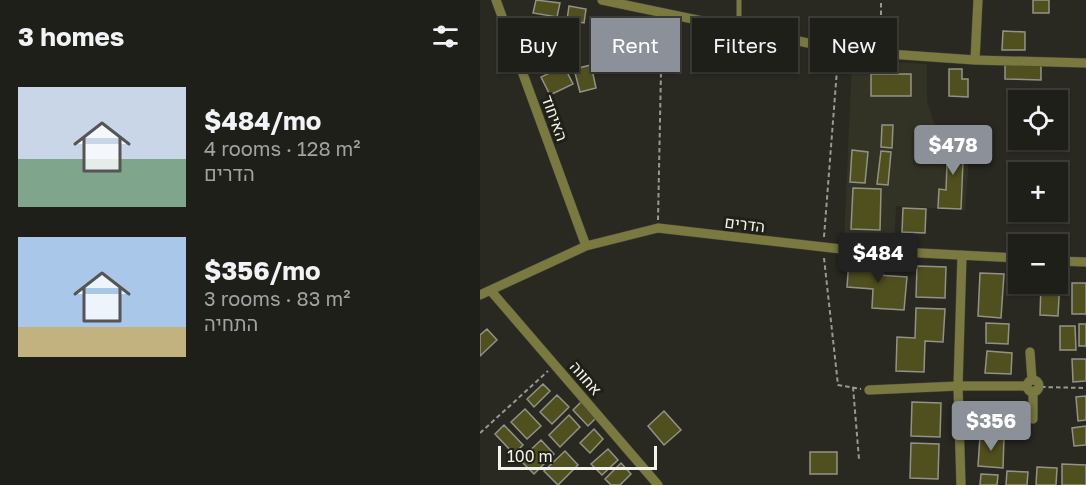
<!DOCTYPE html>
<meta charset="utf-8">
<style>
:root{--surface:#1f1f19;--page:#272722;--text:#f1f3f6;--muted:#a1a2a2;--line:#3c3d38;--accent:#8c9099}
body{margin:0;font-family:"Golos Text",Heebo,sans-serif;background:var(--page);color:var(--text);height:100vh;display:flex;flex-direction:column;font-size:22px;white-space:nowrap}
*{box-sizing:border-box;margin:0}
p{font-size:20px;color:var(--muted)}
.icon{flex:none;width:33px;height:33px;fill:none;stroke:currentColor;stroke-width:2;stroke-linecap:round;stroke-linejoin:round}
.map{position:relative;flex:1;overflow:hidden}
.details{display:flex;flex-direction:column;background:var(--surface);width:480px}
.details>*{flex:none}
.top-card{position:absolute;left:18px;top:18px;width:498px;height:54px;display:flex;gap:12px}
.buttons{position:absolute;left:528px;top:90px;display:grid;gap:12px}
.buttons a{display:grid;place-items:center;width:60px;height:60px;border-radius:0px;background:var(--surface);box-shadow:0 2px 4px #0004,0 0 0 2px var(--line);font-size:30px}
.scale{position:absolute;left:18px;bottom:15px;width:159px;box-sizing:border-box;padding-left:6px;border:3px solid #f4f4ef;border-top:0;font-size:16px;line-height:21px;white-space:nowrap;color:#f4f4ef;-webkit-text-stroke:4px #202017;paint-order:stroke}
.price{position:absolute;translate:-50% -51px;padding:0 14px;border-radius:6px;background:var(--accent);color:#fff;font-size:20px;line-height:39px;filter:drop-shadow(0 2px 3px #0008)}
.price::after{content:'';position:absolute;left:50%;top:36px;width:18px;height:14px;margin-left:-9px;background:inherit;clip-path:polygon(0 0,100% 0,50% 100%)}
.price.active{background:#222;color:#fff}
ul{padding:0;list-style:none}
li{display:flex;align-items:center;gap:18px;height:150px;padding:0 18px}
li span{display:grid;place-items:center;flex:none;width:168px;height:120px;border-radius:0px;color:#555}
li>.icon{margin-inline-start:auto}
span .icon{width:72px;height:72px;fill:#fffc;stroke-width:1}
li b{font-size:26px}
h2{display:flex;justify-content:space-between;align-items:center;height:72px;padding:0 18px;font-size:26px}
.chip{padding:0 21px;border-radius:0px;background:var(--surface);box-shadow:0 2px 4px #0004,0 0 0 2px var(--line);font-size:21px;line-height:54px}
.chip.active{background:var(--accent);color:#fff}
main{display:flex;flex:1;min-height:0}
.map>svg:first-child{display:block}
</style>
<main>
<section class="details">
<h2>3 homes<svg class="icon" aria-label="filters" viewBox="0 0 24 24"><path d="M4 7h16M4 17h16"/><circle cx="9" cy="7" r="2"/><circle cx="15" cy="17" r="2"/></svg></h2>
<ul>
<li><span style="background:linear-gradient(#c9d6e8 60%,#7fa58c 0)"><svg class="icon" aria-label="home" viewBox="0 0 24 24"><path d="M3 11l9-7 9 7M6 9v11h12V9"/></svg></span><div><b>$484/mo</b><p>4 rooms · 128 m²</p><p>הדרים</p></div></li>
<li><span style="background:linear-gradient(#a9c7e8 75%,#c2b280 0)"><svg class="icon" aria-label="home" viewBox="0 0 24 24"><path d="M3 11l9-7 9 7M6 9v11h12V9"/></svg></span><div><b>$356/mo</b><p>3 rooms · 83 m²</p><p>התחיה</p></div></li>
</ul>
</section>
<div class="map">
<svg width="606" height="485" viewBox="0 0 606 485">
<rect width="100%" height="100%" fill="#292921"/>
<path fill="#333325" d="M372,60L447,64V101L456,129L491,132L485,210L416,206L414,244L364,241Z"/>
<path fill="#50501e" stroke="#929288" stroke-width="1.5" d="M56,0L80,3L77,17L53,13Z
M553,0H569V13H553Z
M89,6L106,9L104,23L87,20Z
M135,23L145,25L140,50L130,48Z
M54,25L64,50L50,56L39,31Z
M523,31L545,32V50H522Z
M525,64L561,65V80L525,79Z
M111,65L116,88L100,92L94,69Z
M84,66L93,84L70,95L61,77Z
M469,69H482V79H488V97L469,96Z
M391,74H431V96H391Z
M402,125H413L412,148L401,147Z
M468,138H484L481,209L458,208L459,189L466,190Z
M372,150L388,152L385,183L370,182Z
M401,151L411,152L408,185L397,184Z
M373,188L401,189L400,230L371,229Z
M423,208L446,209L445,233L422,232Z
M369,259L399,261L398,275L427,277L424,310L392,308L393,289L367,287Z
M437,266L466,267L465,298L436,297Z
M500,273L524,274L521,318L498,316Z
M529,273H538V284H548V292H528Z
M578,280H580L578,316L560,315L561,284H578Z
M592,283H606V314H592Z
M436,308L465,309L463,342L445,341L444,372L416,371L417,337L435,338Z
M506,323L529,324L528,344L506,343Z
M599,324H606V346H599Z
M580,326H595L596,350H580Z
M7,329L17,340L0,356V335Z
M507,351L532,353L531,374L505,373Z
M592,359H606V381L593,382Z
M63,384L70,391L54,407L47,399Z
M77,395L89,407L72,424L60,412Z
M606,396V420L598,421L596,397Z
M102,401L117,417L108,426L93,410Z
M432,402L461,403L460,437L431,436Z
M499,403L524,404V429L498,428Z
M45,409L61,426L47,439L31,422Z
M184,411L201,430L184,445L168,426Z
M89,415L100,427L80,447L69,435Z
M24,425L43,445L34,454L15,434Z
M606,426V445L594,446L592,428Z
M114,429L123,439L110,453L100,443Z
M500,436L524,437L523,468L498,466Z
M61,440L74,454L54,474L40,460Z
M431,443L459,444L458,479L430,478Z
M128,449L138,460L122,475L111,464Z
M85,451L98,465L78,485L64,471Z
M330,452H357V474H330Z
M141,463L151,474L140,485H131L125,479Z
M582,464L606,465V485H582Z
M557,467L577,468L576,485H556Z
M527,471L548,472L547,485H526Z
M501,474L518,475L517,485H500Z"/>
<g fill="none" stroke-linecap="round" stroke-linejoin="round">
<defs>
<path id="lane" d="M259,29V0"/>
<path id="street" d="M16,0L106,246
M122,0L366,51L495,60L606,63
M495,60L498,0
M578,261L606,262
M11,291L178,485
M0,295L106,246L178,228L361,249L538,258
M550,352L552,380
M547 386a6 6 0 1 1 12 0a6 6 0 1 1-12 0Z
M389,390L478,386H547
M553,391V419
M481,485L478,386L482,255"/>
</defs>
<use href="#lane" stroke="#45453e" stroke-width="6"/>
<use href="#street" stroke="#45453e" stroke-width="10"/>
<path stroke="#999992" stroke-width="2" stroke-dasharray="4.5 3" stroke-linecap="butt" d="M401,45V0
M178,220L182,21
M344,237L358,57
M344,258L358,385L381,389
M373,387L379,459
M561,387L606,388
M0,433L68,371"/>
<use href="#lane" stroke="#7a793f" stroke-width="4.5"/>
<use href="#street" stroke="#7a793f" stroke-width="9"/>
</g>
<g text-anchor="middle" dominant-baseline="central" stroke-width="6" stroke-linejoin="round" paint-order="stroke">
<g font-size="16" fill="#f4f4ef" stroke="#202017">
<text transform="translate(75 118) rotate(70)">האיחוד</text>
<text transform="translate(265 224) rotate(7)">הדרים</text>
<text transform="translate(106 378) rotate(49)">אחווה</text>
</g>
</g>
</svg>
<div class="buttons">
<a><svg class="icon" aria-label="locate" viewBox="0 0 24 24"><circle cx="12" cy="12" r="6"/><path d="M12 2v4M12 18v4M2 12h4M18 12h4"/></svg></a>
<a>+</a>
<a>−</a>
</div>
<div class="scale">100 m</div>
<b class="price" style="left:473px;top:176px">$478</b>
<b class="price active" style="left:398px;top:284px">$484</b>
<b class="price" style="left:511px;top:452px">$356</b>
<div class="top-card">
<a class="chip">Buy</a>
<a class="chip active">Rent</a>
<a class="chip">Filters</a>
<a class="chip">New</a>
</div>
</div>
</main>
